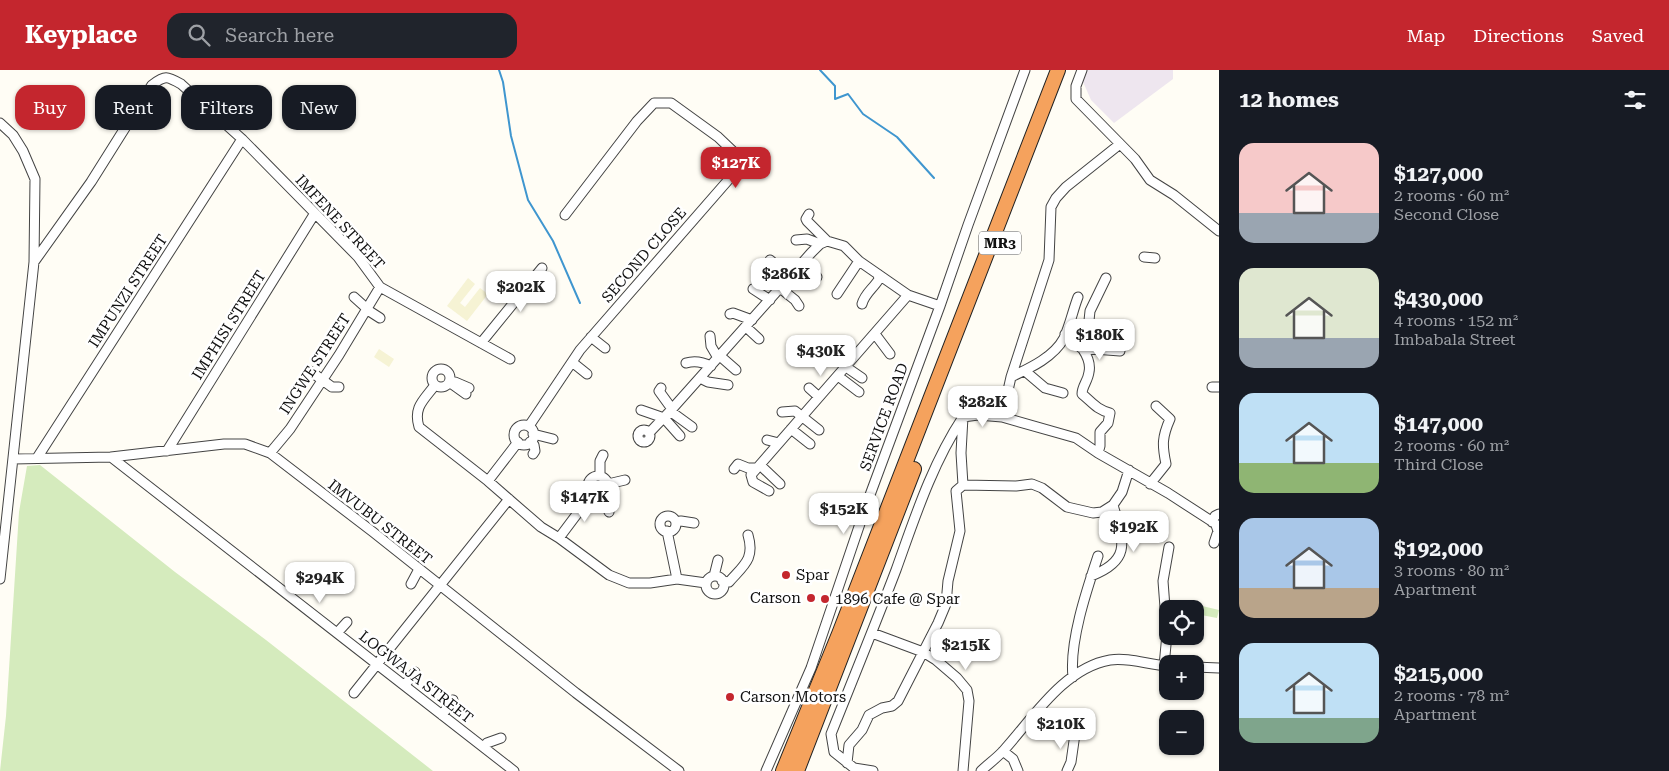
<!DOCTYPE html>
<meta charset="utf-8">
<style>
:root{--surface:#171b24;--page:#20242c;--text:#f1f3f6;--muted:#9ea1a6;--accent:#c4262e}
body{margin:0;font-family:"Roboto Serif",serif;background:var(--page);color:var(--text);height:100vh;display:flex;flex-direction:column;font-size:19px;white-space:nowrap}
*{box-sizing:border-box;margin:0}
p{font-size:16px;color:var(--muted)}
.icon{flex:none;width:28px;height:28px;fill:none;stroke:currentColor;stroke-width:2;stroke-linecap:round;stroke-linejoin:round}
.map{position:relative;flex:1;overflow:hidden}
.sheet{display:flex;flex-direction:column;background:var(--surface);width:450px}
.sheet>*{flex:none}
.banner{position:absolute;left:15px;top:15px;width:475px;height:45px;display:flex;gap:10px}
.controls{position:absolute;left:1159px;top:530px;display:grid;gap:10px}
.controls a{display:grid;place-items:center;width:45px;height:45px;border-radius:10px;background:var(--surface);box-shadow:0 1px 4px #0004;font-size:25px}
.price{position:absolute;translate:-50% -42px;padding:0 11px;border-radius:10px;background:#fff;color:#222;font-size:16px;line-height:32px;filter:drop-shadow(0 1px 2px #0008)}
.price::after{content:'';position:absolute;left:50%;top:30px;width:15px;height:11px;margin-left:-8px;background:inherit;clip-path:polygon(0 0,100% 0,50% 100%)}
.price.active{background:var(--accent);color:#fff}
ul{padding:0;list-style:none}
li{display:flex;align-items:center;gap:15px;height:125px;padding:0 20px}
li span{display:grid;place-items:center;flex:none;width:140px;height:100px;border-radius:15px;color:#555}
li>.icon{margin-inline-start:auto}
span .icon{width:60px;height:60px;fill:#fffc;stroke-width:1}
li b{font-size:21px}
h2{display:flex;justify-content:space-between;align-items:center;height:60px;padding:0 20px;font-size:21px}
.tag{padding:0 18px;border-radius:15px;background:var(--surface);box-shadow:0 1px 4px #0004;font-size:18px;line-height:45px}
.tag.active{background:var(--accent);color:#fff}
header{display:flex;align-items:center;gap:30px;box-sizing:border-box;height:70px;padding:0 25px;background:var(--accent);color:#fff}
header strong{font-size:24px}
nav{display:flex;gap:28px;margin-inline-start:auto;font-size:18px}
.search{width:350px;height:45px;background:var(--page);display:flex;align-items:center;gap:12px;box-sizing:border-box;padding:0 18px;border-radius:15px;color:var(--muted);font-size:19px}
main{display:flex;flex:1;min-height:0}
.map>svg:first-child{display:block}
</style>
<header>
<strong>Keyplace</strong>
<div class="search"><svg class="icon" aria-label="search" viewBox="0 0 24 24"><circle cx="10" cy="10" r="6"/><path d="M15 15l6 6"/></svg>Search here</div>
<nav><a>Map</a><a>Directions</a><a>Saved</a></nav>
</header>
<main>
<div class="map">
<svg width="1219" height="701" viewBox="0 0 1219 701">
<rect width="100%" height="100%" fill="#fffdf5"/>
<path fill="#eee6ef" d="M1082,0H1173V9L1114,53L1091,30L1080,5Z"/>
<path fill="#f6f3d4" d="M468,208L475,214L460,233L465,237L480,218L488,224L467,251L447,236Z
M379,279L394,289L389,297L374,287Z"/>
<path fill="#d5ebbd" d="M40,395L175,502L266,570L433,701H0L6,646L19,442L27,396Z
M1198,535L1219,540L1217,548L1196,544Z"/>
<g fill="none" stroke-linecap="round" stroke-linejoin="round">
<path stroke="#3f96cf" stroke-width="2" d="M499,0L503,12L511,66L528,130L553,171L580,233
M820,0L835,16V29L848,24L863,44L897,67L934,108"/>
<defs>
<path id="minor" d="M1082,0L1076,16V29L1135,89L1150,110L1174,125L1219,161
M0,53L13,65L23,81L35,109L34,192L0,509
M809,144L806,149L807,151L827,171
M796,170L807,169L820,174
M1144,187L1155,188
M770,190L790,207
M804,191L817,207
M34,192L91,112L152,15C165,5 167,6 181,14L242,69L358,187L380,217L510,289
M780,218L795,230L799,236
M753,219L770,230
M837,224L859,191
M354,227L364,236L368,237
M862,234C865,223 873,219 879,209L878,204
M366,239L380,248
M730,244L733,243L752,250
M746,257L759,269
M1088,260L1090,241L1106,208
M875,264L890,284
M1065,264C1078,269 1092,288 1089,302C1088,311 1082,316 1082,324C1093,333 1096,339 1110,343L1108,353L1100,362V376L1098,383
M710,266L711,276L718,288
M1071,266L1088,260L1097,259
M591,267L605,278
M481,273L542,198
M1081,278L1120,281
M720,286L736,300
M572,292L587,304
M686,293C695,290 703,292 711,296
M846,297L862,308
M432 308a9 9 0 1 1 18 0a9 9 0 1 1-18 0Z
M310,301L332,317H339
M1025,301L1045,318L1063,323
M838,306L859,322
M1011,307C1030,298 1054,287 1064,268C1070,255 1073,240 1078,227
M700,308L708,312L728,315
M455,312L469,318
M448,314H452L466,324
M435,315C424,330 413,337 419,357L488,411L541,457L559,468L609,505L629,513H650L677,509L706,513
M1212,317H1219
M661,318L659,321L672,339
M809,318L819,327
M641,340L664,348L680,366
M670,341L692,357
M782,342L795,341L819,360
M1002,347L1011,307L1049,190L1051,137L1056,128L1066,117L1120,74
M514 365a10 10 0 1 1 20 0a10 10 0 1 1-20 0Z
M529,356L580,280L737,100L739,87L718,67L671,33H654L637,51L565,145
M791,359L810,374
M638 366a6 6 0 1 1 12 0a6 6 0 1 1-12 0Z
M649,363L672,339L811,183L820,174L827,171L844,176L859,191L908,225L940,236
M533,364L553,369
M767,370L779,373
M530,372L534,375L535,381L533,384
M167,381L315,143
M270,383L290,359L339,285L380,217
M111,387L514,701
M37,388L242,69
M13,389L111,387L224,374H245L270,383L373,462L576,623L679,701
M760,395L780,414
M734,399L738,394L748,398H757
M588 416a10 10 0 1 1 20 0a10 10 0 1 1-20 0Z
M600,406V391L603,385
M488,411L518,372
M608,414L625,410
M1150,414L1166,394C1162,375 1162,367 1170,349L1156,336
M963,415L1016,416L1032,414L1042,418L1067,437L1093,443L1102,442L1113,435L1122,422L1129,400
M574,417L576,426L583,436
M769,421L753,412L751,405L908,225
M603,425L609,442
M660 454a8 8 0 1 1 16 0a8 8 0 1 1-16 0Z
M676,452L681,451L694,453
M1212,452L1215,446L1219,444
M667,461L677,509
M559,468L592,424
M1214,473L1218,461L1216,455
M714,506L718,490
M1091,506C1133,490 1123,470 1113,435
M706 515a9 9 0 1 1 18 0a9 9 0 1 1-18 0Z
M722,511L729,512C744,495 755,489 748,465
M411,514L419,499
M337,563L347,552
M872,563L923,582L936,590L957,608L967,620L969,631L963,701
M1164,596L1167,564L1163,511L1169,477
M1195,597L1219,598
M1073,607C1069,572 1087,519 1098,486
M405,615L415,602
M354,623L509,429
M442,645L453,630
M484,677L487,673L501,668
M1003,681L1013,689L1018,701
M847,693L849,675L862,660L869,645L882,638L892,636L898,631L938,553L946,534L948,511L960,461L956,421L963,415L961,383L963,347
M766,701L811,598L867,433L940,236L968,155L1025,0
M873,701L854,698L834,682L831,664C853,609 875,555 896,500C915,447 932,394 963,347L978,345L1002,347L1076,368L1098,383L1168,423L1219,456
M981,701C988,694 997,688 1004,680C1033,648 1064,598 1110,590C1129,587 1149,595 1168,596
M1067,701L1071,692L1075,664"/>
<path id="highway" d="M783,701L839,564L1058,0
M797,701L914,399"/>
</defs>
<use href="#minor" stroke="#444" stroke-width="11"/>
<use href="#highway" stroke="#222" stroke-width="16"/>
<use href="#minor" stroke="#fff" stroke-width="9"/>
<use href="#highway" stroke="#f5a25d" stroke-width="14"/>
</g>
<g fill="#c4262e" stroke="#fff" stroke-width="2">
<circle cx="786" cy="505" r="5"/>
<circle cx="811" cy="528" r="5"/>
<circle cx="825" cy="529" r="5"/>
<circle cx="730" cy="627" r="5"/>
</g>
<g text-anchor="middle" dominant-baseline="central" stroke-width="5" stroke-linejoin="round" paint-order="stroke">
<rect fill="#fff" stroke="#585858" stroke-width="1" x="979" y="161.5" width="42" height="23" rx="4"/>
<g font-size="14" font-weight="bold" fill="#111">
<text x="1000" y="173">MR3</text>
</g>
<g font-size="15" fill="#111" stroke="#fff">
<text transform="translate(340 152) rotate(47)">IMFENE STREET</text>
<text transform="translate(644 185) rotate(-49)">SECOND CLOSE</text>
<text transform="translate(128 221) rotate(-57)">IMPUNZI STREET</text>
<text transform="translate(229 255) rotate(-58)">IMPHISI STREET</text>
<text transform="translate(315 294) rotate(-57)">INGWE STREET</text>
<text transform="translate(884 347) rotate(-70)">SERVICE ROAD</text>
<text transform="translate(380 452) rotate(38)">IMVUBU STREET</text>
<text transform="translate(416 607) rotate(38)">LOGWAJA STREET</text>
</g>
<g font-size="15" fill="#111" stroke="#fff" text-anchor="start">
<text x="796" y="505">Spar</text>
<text x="801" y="528" text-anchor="end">Carson</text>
<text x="835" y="529">1896 Cafe @ Spar</text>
<text x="740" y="627">Carson Motors</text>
</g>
</g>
</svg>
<div class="controls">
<a><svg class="icon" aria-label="locate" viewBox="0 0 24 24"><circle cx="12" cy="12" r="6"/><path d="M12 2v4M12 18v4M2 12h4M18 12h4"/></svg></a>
<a>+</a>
<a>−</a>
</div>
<b class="price active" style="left:736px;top:119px">$127K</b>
<b class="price" style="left:786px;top:230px">$286K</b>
<b class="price" style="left:521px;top:243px">$202K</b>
<b class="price" style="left:1100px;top:291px">$180K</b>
<b class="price" style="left:821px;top:307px">$430K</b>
<b class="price" style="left:983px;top:358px">$282K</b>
<b class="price" style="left:585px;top:453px">$147K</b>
<b class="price" style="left:844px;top:465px">$152K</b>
<b class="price" style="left:1134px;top:483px">$192K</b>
<b class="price" style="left:320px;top:534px">$294K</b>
<b class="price" style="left:966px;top:601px">$215K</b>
<b class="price" style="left:1061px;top:680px">$210K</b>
<div class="banner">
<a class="tag active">Buy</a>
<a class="tag">Rent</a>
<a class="tag">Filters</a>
<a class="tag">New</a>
</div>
</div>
<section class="sheet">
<h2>12 homes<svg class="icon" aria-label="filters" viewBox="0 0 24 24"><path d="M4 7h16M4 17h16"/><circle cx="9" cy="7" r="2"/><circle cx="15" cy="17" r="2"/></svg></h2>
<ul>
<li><span style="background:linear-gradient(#f6c9c9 70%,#9aa5b1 0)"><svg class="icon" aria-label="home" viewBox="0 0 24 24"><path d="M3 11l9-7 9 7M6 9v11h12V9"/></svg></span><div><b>$127,000</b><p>2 rooms · 60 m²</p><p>Second Close</p></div></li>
<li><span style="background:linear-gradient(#dfe7d0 70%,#9aa5b1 0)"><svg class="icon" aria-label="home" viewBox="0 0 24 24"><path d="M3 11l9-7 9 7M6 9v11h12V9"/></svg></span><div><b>$430,000</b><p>4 rooms · 152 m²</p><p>Imbabala Street</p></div></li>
<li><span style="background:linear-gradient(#bfe0f5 70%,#8fb573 0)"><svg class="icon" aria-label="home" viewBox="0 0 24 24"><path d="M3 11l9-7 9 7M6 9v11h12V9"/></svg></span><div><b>$147,000</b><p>2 rooms · 60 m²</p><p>Third Close</p></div></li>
<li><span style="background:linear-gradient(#a9c7e8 70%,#b9a48a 0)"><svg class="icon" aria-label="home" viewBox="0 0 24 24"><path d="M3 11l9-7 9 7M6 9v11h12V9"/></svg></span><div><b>$192,000</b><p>3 rooms · 80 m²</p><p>Apartment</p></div></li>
<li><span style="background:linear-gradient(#bfe0f5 75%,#7fa58c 0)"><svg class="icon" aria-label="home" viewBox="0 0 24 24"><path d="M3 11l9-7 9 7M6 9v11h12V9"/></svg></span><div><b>$215,000</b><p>2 rooms · 78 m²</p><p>Apartment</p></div></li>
</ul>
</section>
</main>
